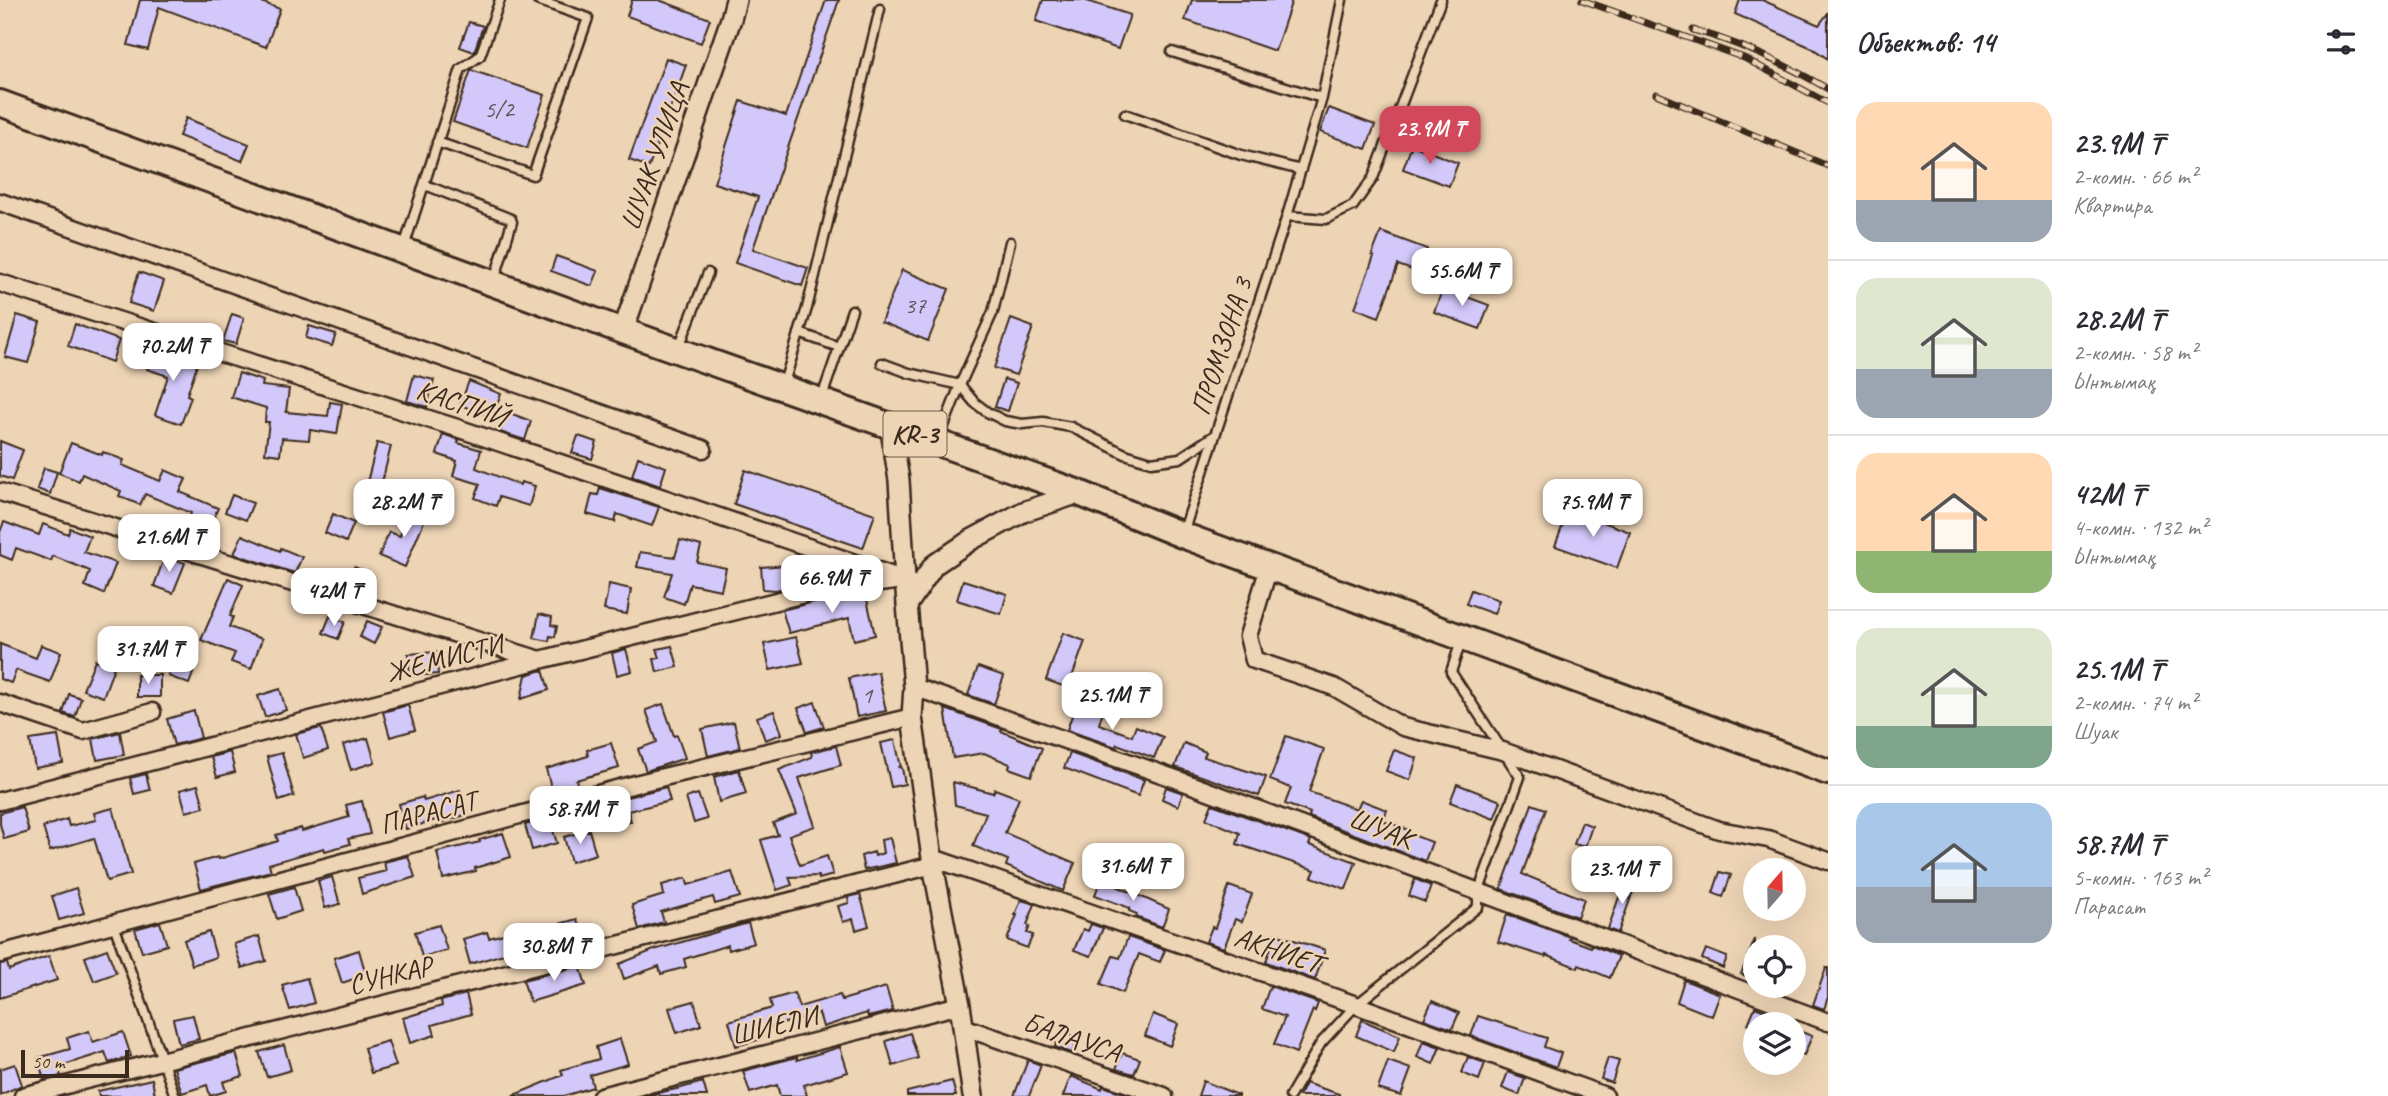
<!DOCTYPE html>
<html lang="ru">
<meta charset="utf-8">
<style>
:root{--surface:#fff;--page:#f2f2f3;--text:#2b2b33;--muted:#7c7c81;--line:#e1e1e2;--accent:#d1495b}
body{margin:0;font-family:Caveat,sans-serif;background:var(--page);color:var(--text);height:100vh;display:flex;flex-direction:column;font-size:26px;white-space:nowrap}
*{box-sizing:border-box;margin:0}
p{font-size:23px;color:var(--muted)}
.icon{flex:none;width:38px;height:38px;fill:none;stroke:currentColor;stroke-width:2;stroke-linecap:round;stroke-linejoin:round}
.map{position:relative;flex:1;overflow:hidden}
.details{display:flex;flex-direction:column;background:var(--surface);width:560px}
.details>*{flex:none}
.needle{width:46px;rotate:20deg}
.buttons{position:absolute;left:1743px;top:858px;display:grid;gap:14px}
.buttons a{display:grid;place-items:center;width:63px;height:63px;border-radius:50%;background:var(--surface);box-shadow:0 7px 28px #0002;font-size:35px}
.scale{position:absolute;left:21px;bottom:18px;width:108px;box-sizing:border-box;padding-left:7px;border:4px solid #3b2a1e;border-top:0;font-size:19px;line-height:24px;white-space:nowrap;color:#3b2a1e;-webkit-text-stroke:5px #edd4b5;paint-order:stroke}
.price{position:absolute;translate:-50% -60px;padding:0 16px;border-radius:14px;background:#fff;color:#222;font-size:23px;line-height:46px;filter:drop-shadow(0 2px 4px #0008)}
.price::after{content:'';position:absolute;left:50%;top:42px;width:21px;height:16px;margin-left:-10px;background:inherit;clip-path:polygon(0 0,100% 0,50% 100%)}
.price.selected{background:var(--accent);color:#fff}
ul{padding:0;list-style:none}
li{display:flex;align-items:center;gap:21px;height:175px;padding:0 28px}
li+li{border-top:2px solid var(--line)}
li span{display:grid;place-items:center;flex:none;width:196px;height:140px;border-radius:21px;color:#555}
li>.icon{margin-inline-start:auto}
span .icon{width:84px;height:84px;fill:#fffc;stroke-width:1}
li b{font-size:30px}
h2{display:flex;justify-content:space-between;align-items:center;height:84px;padding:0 28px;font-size:30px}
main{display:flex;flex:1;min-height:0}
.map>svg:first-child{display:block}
</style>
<main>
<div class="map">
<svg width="1828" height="1096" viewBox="0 0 1828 1096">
<rect width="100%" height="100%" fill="#edd4b5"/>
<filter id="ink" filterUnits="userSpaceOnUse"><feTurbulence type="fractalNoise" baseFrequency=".0143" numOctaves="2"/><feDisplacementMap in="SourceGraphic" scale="14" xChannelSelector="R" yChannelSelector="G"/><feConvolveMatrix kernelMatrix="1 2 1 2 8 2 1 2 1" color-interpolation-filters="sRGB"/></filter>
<g filter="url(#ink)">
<path fill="#d3c8fa" stroke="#3b2a1e" stroke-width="2" d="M140,0H256L280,9L266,47L159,7L148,50L128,45Z
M632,0H659L710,19L701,43L627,16Z
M826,0H839L753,249L808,268L802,286L735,263L758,197L714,183L741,101L786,116Z
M1043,0H1084L1130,15L1118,49L1036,21Z
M1192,0H1292L1275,51L1185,20Z
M1740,0H1762L1819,25L1828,13V59L1812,48L1735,14Z
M469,22L483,26L474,52L460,47Z
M666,58L686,65L649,167L629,160Z
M471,70L545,95L527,148L453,122Z
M1329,108L1375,125L1366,149L1320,132Z
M186,118L249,144L242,161L179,136Z
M1412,145L1458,163L1449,186L1403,169Z
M1381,232L1427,249L1418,272L1398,265L1379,317L1355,308L1374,256L1372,255Z
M556,256L598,271L592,286L551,271Z
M902,270L949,289L928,341L881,322Z
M139,272L164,281L154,311L129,303Z
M1443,288L1489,305L1480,329L1434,312Z
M232,314L244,318L236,344L223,341Z
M17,315L40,322L28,363L5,357Z
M1011,319L1033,327L1016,375L994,368Z
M75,324L119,340L112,362L68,346Z
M309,326L336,334L332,346L306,338Z
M154,347L198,362L187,395L191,397L181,424L155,415L168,376L147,369Z
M239,373L263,381L262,386L289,389L286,412L328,416L330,402L342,404L337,434L310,430L309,440L282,438L280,455L265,453L269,422H265L266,408L231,397Z
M414,375L434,380L427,407L407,401Z
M1004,379L1017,383L1008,411L995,407Z
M469,381L501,394L492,417L460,405Z
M507,412L531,421L525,440L500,432Z
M443,434L459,440L458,443L481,450L476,468L520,485L521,482L535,486L529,506L499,497L496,506L475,498L480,484L453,476L457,461L437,454Z
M578,436L597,442L592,459L572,453Z
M0,441L23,450L12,480L0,476Z
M71,443L102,455L103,452L124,460L122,465L160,481L165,470L186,479L180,492L218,508L206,535L186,526L191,513L145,494L140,505L119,496L121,491L82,474L79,481L59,473Z
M377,443L391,446L377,502L363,498Z
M638,457L666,467L660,486L632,476Z
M44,468L57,472L50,494L37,489Z
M745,470L875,514L863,548L734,504Z
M600,488L659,507L652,526L617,514L615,522L587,514L592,494L598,495Z
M232,495L253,503L246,520L225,512Z
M408,509L427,514L405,567L379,556L389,532L400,536Z
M1569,509L1630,532L1617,568L1555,546Z
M333,514L354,523L346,542L325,533Z
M4,522L39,535L43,524L68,534L70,528L90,536L84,552L116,563L104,594L85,586L90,571L53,556L51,561L16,548L12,560L0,555V532Z
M242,535L280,551L281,548L302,557L295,573L234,554Z
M680,540L701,546L697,562L726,568L721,590L690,584L684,604L664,597L672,573L637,567L640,552L675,557Z
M165,556L185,563L173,593L154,586Z
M787,565L788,587L776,590L763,589L761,567Z
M354,567L369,573L362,590L347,584Z
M228,578L243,585L230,616L233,617L229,627L262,639L251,669L231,662L235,653L201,640Z
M963,580L1007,594L1001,614L957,600Z
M609,584L631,589L627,614L604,610Z
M1471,590L1499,600L1494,614L1466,604Z
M866,595L875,635L854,640L849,618L789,633L782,610L814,602Z
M539,614L552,617L551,625L557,626L555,637L550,636L549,641L534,638Z
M330,616L345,622L338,639L323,633Z
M367,621L382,627L374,644L360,637Z
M1063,633L1085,641L1068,688L1046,680Z
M796,637L803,663L770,670L764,644Z
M0,644L36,658L41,645L61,652L50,682L16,670L11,683L0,679Z
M672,646L678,667L657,672L654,659L660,658L657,649Z
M178,649L199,657L189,684L168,676Z
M626,649L632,671L617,675L612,653Z
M436,652L438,674L410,676L408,654Z
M95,660L114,667L103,697L83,690Z
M978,667L1004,676L994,704L968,695Z
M543,670L549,690L521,699L526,675Z
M878,672L886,711L857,717L849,678Z
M137,675H160V697H137Z
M280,689L286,710L265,717L258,696Z
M69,694L81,698L75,717L63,713Z
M1077,701L1103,711L1099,724L1132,736L1136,726L1163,737L1154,758L1117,744L1116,747L1067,730Z
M815,702L824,727L807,732L798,708Z
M663,704L674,736L677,735L685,758L646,771L638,749L657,742L646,710Z
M408,705L415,730L390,737L383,712Z
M945,709L1002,729L1001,731L1042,748L1031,776L1009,768L1010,764L984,753L953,758Z
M194,711L201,738L174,745L167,719Z
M774,711L782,734L765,740L757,717Z
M734,722L740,748L708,756L702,729Z
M321,728L328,750L303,758L296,734Z
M120,732L124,755L97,760L93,739Z
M58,736L63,763L35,768L30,740Z
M1286,736L1324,749L1309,792L1357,809L1361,800L1387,810L1383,821L1409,830L1407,833L1432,842L1425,861L1309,817L1310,813L1285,804L1291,788L1270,780Z
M368,738L375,762L351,770L343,745Z
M895,740L901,767H898L902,768L905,784L891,787L881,743Z
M611,743L619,768L576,780L578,786L553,794L546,769L588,756L587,750Z
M1184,743L1206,752L1204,757L1266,777L1259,796L1175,767Z
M836,746L841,765L799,778L815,826L789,835L800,865L827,856L833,875L819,879L818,876L789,877L792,885L777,890L761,840L778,835L773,823L797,814L779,770L812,757L811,752Z
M1394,750L1417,758L1410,780L1386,771Z
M230,752L235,772L217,777L211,757Z
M282,753L294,796L279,801L267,757Z
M1070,753L1144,780L1138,796L1064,768Z
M739,770L746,794L719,802L714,777Z
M146,774L150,790L134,794L130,778Z
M953,782L993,793L995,789L1019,798L1005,833L1075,863L1063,891L1006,866L1008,860L973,846L986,813L955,805Z
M1457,784L1501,801L1494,819L1450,802Z
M198,785L204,807L186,812L180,790Z
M666,787L670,801L628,811L631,821L607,828L600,804Z
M1166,787L1183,793L1178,806L1162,799Z
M460,790L468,814L443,822L442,818L406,829L399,804L423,797L424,801Z
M698,794L707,819L694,823L686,798Z
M362,801L370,834L348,839L350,844L325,851L324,848L269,864L271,871L201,889L194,864L218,857L219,859L278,841L276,835L301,828L302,831L349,817L346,805Z
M1212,804L1311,840L1309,845L1356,862L1346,889L1312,877L1315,870L1237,844L1240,833L1206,819Z
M1532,804L1546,809L1522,874L1584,899L1577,917L1501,889Z
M22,807L29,832L4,839L0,824V813Z
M113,808L131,874L107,881L94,838L50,851L43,827L67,819L69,826L96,820L94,813Z
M549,818L557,843L532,850L525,825Z
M1582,822L1592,826L1585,847L1574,844Z
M589,830L596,854L571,862L564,837Z
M503,833L511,857L475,868L476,871L443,879L437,852L480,842L479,840Z
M890,838L896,863L864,870L861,856L874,852L875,856L883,853L881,840Z
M408,856L415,877L362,894L358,878L386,871L384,862Z
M732,872L740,897L715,904L713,897L661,912L664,922L639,929L632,905L664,895L662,885L686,878L688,885Z
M1720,872L1731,875L1723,897L1713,893Z
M332,877L340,904L325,908L318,881Z
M1101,879L1169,909L1162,927L1136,917L1137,914L1129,911L1130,908L1095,895Z
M1415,879L1431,886L1425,902L1409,896Z
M1625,880L1636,883L1618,933L1608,929Z
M1229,886L1252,894L1242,922L1235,919L1224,948L1206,942L1212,927L1215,928Z
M294,887L301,911L277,919L269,894Z
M76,888L84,913L59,920L52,896Z
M860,894L869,926L856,930L853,919L843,922L838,906L849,903L848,897Z
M1021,900L1035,904L1027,925L1030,926L1027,933L1033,935L1027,948L1007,940L1017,915H1015Z
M1507,914L1570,937L1569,939L1591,947L1592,945L1619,956L1610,978L1579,965L1578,968L1546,955V957L1498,942Z
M577,919L584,943L559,949L552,926Z
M160,922L167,945L142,952L135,929Z
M748,923L754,943L729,950L728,945L684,959L686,967L661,974L659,966L624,979L619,964L654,950Z
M1091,924L1103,928L1091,956L1074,950L1083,929L1088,931Z
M439,925L447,950L422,957L415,932Z
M529,927L538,955L517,960L516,957L512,959L510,952L470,964L463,939L487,932L489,938Z
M209,932L216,957L192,965L184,940Z
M1275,934L1325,950L1315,980L1266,962Z
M259,936L266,961L242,968L234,944Z
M1128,937L1165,950L1160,962L1139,954L1123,993L1101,984L1113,956L1120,958Z
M1755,939V980L1741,974Z
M107,949L116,973L94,981L85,957Z
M1706,949L1727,957L1723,968L1702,959Z
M359,950L366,975L342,983L334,958Z
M49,956L57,980L0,998V964L7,963L9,970Z
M580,966L586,985L530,1002L523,980Z
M1826,968H1828V997L1824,1009L1813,1005Z
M307,978L314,1003L290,1010L282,985Z
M1684,980L1720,994L1712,1016L1677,1002Z
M1270,986L1318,1003L1315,1011L1313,1010L1296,1053L1274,1044L1285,1017L1262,1009Z
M886,987L893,1011L868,1017L867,1013L823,1027L819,1013L758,1031L761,1039L736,1046L729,1021L772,1008L770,1000L794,993L799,1007L840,995L842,1000Z
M466,994L471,1014L432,1025L435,1035L410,1043L403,1018L442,1006L441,1001Z
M694,1001L701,1025L677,1033L669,1008Z
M1432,1001L1459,1013L1452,1029L1424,1019Z
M1755,1007L1773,1014L1769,1024H1748Z
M1153,1014L1178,1024L1170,1046L1145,1036Z
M193,1015L199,1039L179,1044L173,1019Z
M1478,1016L1547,1038L1544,1047L1561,1053L1556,1067L1471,1036Z
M1362,1020L1400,1036L1394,1052L1356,1036Z
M1794,1029L1812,1036L1804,1055L1794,1051Z
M89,1031L93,1042L123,1032L131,1056L109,1063L105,1052L58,1067L61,1076L44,1080L38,1058L70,1049L67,1038Z
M1061,1031L1078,1038L1072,1053L1055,1047Z
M910,1033L918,1058L893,1066L886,1041Z
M620,1039L628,1064L590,1075L593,1087L564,1096H512L563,1075L561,1070L599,1059L596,1047Z
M388,1041L396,1066L371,1073L364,1048Z
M1423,1041L1440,1047L1433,1064L1417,1057Z
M284,1045L291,1070L267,1077L259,1052Z
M840,1047L848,1072L804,1085L807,1096H780L777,1085L750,1093L743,1071L797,1057V1060Z
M236,1053L243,1076L223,1082L226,1091L210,1096L207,1085L182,1093L174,1068Z
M1122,1053L1140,1059L1134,1074L1116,1069Z
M1468,1057L1485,1063L1479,1080L1462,1073Z
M1608,1058L1619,1061L1612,1083L1601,1079Z
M1028,1060L1041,1065L1029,1096H1014Z
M1388,1061L1411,1069L1401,1096L1378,1089Z
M15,1064L22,1085L0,1095V1069Z
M1508,1072L1525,1078L1519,1095L1502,1088Z
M1071,1076L1102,1089L1103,1086L1132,1096H1063Z
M152,1079L155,1096H99L98,1091Z
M952,1081L956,1096H907V1092Z
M1203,1081L1238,1095V1096H1198Z
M703,1082L707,1096H644L681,1088Z
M1305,1083L1339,1094V1096H1299Z"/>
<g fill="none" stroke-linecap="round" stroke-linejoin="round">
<defs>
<path id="service" d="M1172,52L1322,98L1287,216L1183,533
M1322,98L1342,0
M1125,114L1241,155L1301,170
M437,142L533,175L588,18L537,0
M424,187L428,186L511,219L512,222L494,281
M1287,216L1326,219L1353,206L1373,178L1441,0
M404,247L461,69L480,56L500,0
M799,333L839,347
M679,347L708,273
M882,363L909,373L960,385L974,402L987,412L1005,421L1022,424L1043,422L1071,427L1125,454L1151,462L1180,458L1215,435
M783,386L807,308L880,9
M822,397L852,310
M939,439L960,385L993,312L1010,242
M114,925L175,1096
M1290,1096L1321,1043L1356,1005L1478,907V893L1520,777L1451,672L1461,641"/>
<path id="minor" d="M0,202L703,449
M0,283L457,428L905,580
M0,492L540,660
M1269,567L1248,636L1254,660L1334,687L1403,727L1503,751L1719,830L1768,839L1828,861
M914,687L1176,779L1828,1022
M0,703L83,731L152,712
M0,801L540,660L812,592L902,580
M933,858L1356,1005L1605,1096
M0,954L639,783L912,717
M963,1027L1164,1096
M23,1096L933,865
M601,1096L960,1005"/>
<path id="tertiary" d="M623,331L731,19L736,0
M890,424L899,480L905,580L914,687L912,717L933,865L960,1005L973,1096
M907,605L934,565L971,540L1023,512L1079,493"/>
<path id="primary" d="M0,103L623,331L1079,493L1182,535L1828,772"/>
</defs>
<use href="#service" stroke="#3b2a1e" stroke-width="13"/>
<use href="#minor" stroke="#3b2a1e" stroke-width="21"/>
<use href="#tertiary" stroke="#3b2a1e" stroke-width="24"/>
<use href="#primary" stroke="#3b2a1e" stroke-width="30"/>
<use href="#service" stroke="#edd4b5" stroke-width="8"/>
<use href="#minor" stroke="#edd4b5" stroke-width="16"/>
<use href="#tertiary" stroke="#edd4b5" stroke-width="19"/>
<use href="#primary" stroke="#edd4b5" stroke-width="24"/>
<defs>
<path id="rail" d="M1582,0L1744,58L1828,103
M1693,30C1741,43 1785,64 1828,89
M1656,94L1828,166"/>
</defs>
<use href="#rail" stroke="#3b2a1e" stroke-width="7"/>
<use href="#rail" stroke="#edd4b5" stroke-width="4.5" stroke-dasharray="13" stroke-linecap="butt"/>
</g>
</g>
<g text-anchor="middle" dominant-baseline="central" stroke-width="5" stroke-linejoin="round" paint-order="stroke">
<g font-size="24" fill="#615255">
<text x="499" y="109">5/2</text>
<text x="915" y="305">37</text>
<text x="867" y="695">1</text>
</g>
<rect fill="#edd4b5" stroke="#705d4b" stroke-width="2" x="883.5" y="411.5" width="63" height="45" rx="5"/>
<g font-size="26" font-weight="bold" fill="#3b2a1e">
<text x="915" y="434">KR-3</text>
</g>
<g font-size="28" fill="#3b2a1e" stroke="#edd4b5">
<text transform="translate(654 156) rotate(-71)">ШУАК УЛИЦА</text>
<text transform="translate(1221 346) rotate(-72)">ПРОМЗОНА 3</text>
<text transform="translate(462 403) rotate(18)">КАСПИЙ</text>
<text transform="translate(444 658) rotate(-15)">ЖЕМИСТИ</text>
<text transform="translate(428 812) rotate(-15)">ПАРАСАТ</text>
<text transform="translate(1381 828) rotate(21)">ШУАК</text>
<text transform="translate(1278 950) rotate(19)">АКНИЕТ</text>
<text transform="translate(390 975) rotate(-14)">СУНКАР</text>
<text transform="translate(774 1025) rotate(-14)">ШИЕЛИ</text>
<text transform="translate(1072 1037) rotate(19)">БАЛАУСА</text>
</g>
</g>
</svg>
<div class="buttons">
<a><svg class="needle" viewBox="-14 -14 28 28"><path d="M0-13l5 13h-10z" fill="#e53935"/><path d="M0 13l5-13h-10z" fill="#7c7c81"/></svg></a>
<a><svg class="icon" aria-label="locate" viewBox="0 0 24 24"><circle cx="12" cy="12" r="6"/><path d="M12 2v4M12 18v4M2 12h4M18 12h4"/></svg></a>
<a><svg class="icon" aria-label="layers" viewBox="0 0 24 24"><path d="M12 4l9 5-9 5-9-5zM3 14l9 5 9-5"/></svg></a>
</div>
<div class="scale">50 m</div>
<b class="price selected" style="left:1430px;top:166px">23.9M ₸</b>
<b class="price" style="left:1462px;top:308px">55.6M ₸</b>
<b class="price" style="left:173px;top:383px">70.2M ₸</b>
<b class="price" style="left:404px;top:539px">28.2M ₸</b>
<b class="price" style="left:1593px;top:539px">75.9M ₸</b>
<b class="price" style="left:169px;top:574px">21.6M ₸</b>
<b class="price" style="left:832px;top:615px">66.9M ₸</b>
<b class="price" style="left:334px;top:628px">42M ₸</b>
<b class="price" style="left:148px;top:686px">31.7M ₸</b>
<b class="price" style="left:1112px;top:732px">25.1M ₸</b>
<b class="price" style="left:580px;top:846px">58.7M ₸</b>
<b class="price" style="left:1133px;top:903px">31.6M ₸</b>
<b class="price" style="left:1622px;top:906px">23.1M ₸</b>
<b class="price" style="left:554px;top:983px">30.8M ₸</b>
</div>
<section class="details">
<h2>Объектов: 14<svg class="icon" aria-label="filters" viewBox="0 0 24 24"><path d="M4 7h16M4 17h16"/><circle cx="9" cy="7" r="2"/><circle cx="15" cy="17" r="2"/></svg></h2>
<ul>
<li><span style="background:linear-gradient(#ffd9b3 70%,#9aa5b1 0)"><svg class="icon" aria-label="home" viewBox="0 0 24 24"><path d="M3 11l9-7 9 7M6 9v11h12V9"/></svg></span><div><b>23.9M ₸</b><p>2-комн. · 66 m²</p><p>Квартира</p></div></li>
<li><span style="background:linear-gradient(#dfe7d0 65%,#9aa5b1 0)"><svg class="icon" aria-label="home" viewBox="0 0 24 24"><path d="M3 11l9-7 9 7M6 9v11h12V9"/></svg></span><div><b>28.2M ₸</b><p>2-комн. · 58 m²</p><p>Ынтымақ</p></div></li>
<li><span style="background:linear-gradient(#ffd9b3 70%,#8fb573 0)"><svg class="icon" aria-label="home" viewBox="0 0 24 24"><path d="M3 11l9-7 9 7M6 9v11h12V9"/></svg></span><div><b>42M ₸</b><p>4-комн. · 132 m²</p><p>Ынтымақ</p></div></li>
<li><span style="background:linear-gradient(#dfe7d0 70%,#7fa58c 0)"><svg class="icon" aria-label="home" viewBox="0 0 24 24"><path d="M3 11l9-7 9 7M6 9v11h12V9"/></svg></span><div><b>25.1M ₸</b><p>2-комн. · 74 m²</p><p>Шуак</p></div></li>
<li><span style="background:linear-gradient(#a9c7e8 60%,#9aa5b1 0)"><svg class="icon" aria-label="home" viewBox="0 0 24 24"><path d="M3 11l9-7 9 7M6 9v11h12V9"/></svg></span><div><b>58.7M ₸</b><p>5-комн. · 163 m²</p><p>Парасат</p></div></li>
</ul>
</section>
</main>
